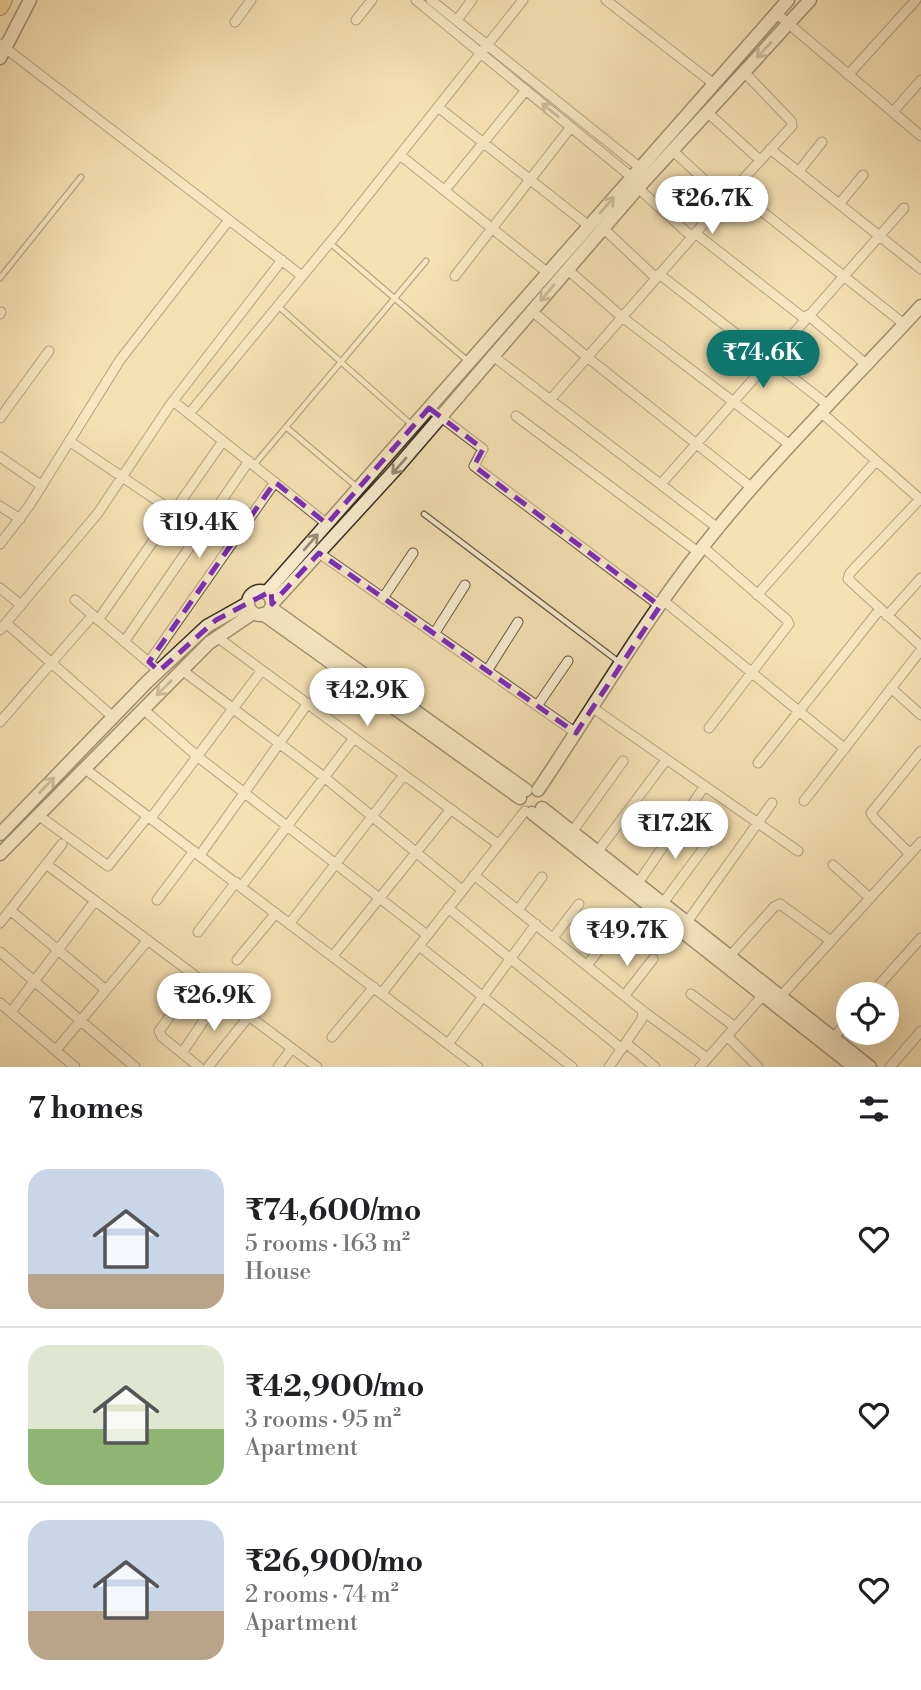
<!DOCTYPE html>
<meta charset="utf-8">
<style>
:root{--surface:#fff;--page:#f6f6f6;--text:#202124;--muted:#757577;--line:#e0e0e0;--accent:#0f766e}
body{margin:0;font-family:"Libre Bodoni",serif;background:var(--page);color:var(--text);height:100vh;display:flex;flex-direction:column;font-size:26px;white-space:nowrap}
*{box-sizing:border-box;margin:0}
p{font-size:23px;color:var(--muted)}
.icon{flex:none;width:38px;height:38px;fill:none;stroke:currentColor;stroke-width:2;stroke-linecap:round;stroke-linejoin:round}
.map{position:relative;height:1067px;overflow:hidden}
.details{display:flex;flex-direction:column;background:var(--surface);flex:1}
.details>*{flex:none}
.buttons{position:absolute;left:836px;top:982px;display:grid;gap:14px}
.buttons a{display:grid;place-items:center;width:63px;height:63px;border-radius:50%;background:var(--surface);box-shadow:0 7px 28px #0002;font-size:35px}
.price{position:absolute;translate:-50% -60px;padding:0 16px;border-radius:24px;background:#fff;color:#222;font-size:23px;line-height:46px;filter:drop-shadow(0 2px 4px #0008)}
.price::after{content:'';position:absolute;left:50%;top:42px;width:21px;height:16px;margin-left:-10px;background:inherit;clip-path:polygon(0 0,100% 0,50% 100%)}
.price.on{background:var(--accent);color:#fff}
ul{padding:0;list-style:none}
li{display:flex;align-items:center;gap:21px;height:175px;padding:0 28px}
li+li{border-top:2px solid var(--line)}
li span{display:grid;place-items:center;flex:none;width:196px;height:140px;border-radius:21px;color:#555}
li>.icon{margin-inline-start:auto}
span .icon{width:84px;height:84px;fill:#fffc;stroke-width:1}
li b{font-size:30px}
h2{display:flex;justify-content:space-between;align-items:center;height:84px;padding:0 28px;font-size:30px}
.map>svg:first-child{display:block}
</style>
<div class="map">
<svg width="921" height="1067" viewBox="0 0 921 1067">
<rect width="100%" height="100%" fill="#f5e1b3"/>
<filter id="stains"><feTurbulence type="fractalNoise" baseFrequency=".00286" numOctaves="4"/><feColorMatrix values="0 0 0 0 .2 0 0 0 0 .09 0 0 0 0 .02 0 0 0 .5 -.17"/></filter>
<radialGradient id="worn" r=".72"><stop offset=".6" stop-color="#630" stop-opacity="0"/><stop offset="1" stop-color="#630" stop-opacity=".3"/></radialGradient>
<g fill="none" stroke-linecap="round" stroke-linejoin="round">
<defs>
<path id="lane" d="M330,243L469,362
M0,278L81,177
M278,306L413,426
M286,427L358,488
M254,465L426,261
M424,514L619,662"/>
<path id="street" d="M416,0L634,179
M431,0L643,170
M606,0L714,84
M776,13L921,136
M356,20L372,0
M457,20L472,0
M235,22L251,0
M0,44L302,276
M848,75L916,0
M438,107L589,226
M707,112L760,160
M893,112L921,80
M770,149L921,269
M672,150L725,199
M400,155L548,273
M799,171L822,142
M638,188L692,237
M734,189L904,324
M445,190L526,90
M840,203L863,175
M603,228L656,278
M695,233L805,319
M567,269L622,317L790,445
M659,274L828,405
M455,276L571,127
M532,311L587,357L752,488
M0,314L1,312
M808,315L867,365
M493,356L719,529
M550,400L734,189L792,126L791,121L744,72
M173,401L327,524
M429,408L483,449L474,466L660,606
M822,413L920,499
M189,414L341,229L523,0
M516,416L698,552
M0,418L49,351
M69,441L174,512
M0,457L42,486
M661,484L904,208
M921,498L850,573L848,579L921,646
M0,506L20,519
M0,544L29,506L120,360L229,220
M703,547L787,620L789,624L709,728
M319,553L576,733
M0,588L21,605
M757,595L876,461
M383,598L413,553
M75,600L159,671
M664,601L844,748
M887,616L921,578
M98,620L223,441
M6,623L113,717
M0,630L98,513L170,405L282,260
M434,634L465,585
M217,637L498,844
M124,642L249,461
M149,662L275,482
M182,670L324,777L462,890
M487,671L518,622
M891,688L921,715
M537,706L568,661
M593,708L798,851
M143,709L197,756L427,935
M0,722L93,615
M758,763L880,609
M84,768L478,1067
M804,801L921,650
M38,815L108,866L148,816
M151,818L262,670
M572,832L623,761
M598,851L666,760
M910,854L875,819L871,813L921,751
M200,855L308,703
M46,864L317,1067
M833,865L870,898
M474,875L643,1011L642,1019L609,1067
M638,883L704,787
M241,887L354,738
M157,900L194,851
M663,903L712,837
M448,908L622,1049
M10,910L106,990
M518,910L542,877
M687,922L772,803
M0,923L62,844
M290,923L404,775
M198,932L236,882
M553,938L579,904
M419,946L572,1067
M0,952L135,1067
M333,956L451,809
M730,956L774,907L780,904L831,941
M237,960L276,913
M587,965L616,929
M198,978L159,1031L162,1037L199,1067
M382,993L525,811
M691,994L735,1027
M871,994L921,938
M625,995L653,959
M781,996L921,842
M0,1003L75,1067
M643,1011L707,1058
M11,1012L95,901
M727,1036L758,1067
M332,1037L374,987
M833,1038L849,1020
M626,1043L655,1067
M448,1044L536,924
M56,1050L148,940
M182,1053L221,995
M208,1067L249,1016
M278,1067L292,1048
M700,1067L763,995
M890,1067L921,1031"/>
<path id="secondary" d="M0,58L30,0
M248 603a12 12 0 1 1 24 0a12 12 0 1 1-24 0Z
M266,593L788,0
M272,604L395,470L638,188L810,0
M271,608L526,790
M263,614L520,798
M538,790C592,710 641,625 701,549C768,463 847,387 921,306
M542,808L870,1067
M532,813L854,1067
M0,834L147,682L207,626L248,603
M0,854L209,643L253,613"/>
<path id="highway" d="M0,7L4,0"/>
</defs>
<use href="#lane" stroke="#695947" stroke-width="7"/>
<use href="#street" stroke="#695947" stroke-width="11"/>
<use href="#secondary" stroke="#3a2c23" stroke-width="15"/>
<use href="#highway" stroke="#3a2c23" stroke-width="18"/>
<use href="#lane" stroke="#f8ecce" stroke-width="4.5"/>
<use href="#street" stroke="#f8ecce" stroke-width="9"/>
<use href="#secondary" stroke="#f8ecce" stroke-width="12"/>
<use href="#highway" stroke="#eac07a" stroke-width="16"/>
</g>
<defs><path id="oneway-shaft" d="M-6 0H5M1.5-3L5.5 0L1.5 3" fill="none" stroke-width="1.6" stroke-linecap="round" stroke-linejoin="round" transform="scale(1.75)"/></defs>
<g stroke="#998c78">
<use href="#oneway-shaft" transform="translate(764 50) rotate(133)"/>
<use href="#oneway-shaft" transform="translate(550 110) rotate(-141)"/>
<use href="#oneway-shaft" transform="translate(607 205) rotate(-49)"/>
<use href="#oneway-shaft" transform="translate(547 293) rotate(131)"/>
<use href="#oneway-shaft" transform="translate(399 466) rotate(131)"/>
<use href="#oneway-shaft" transform="translate(311 542) rotate(-49)"/>
<use href="#oneway-shaft" transform="translate(164 688) rotate(135)"/>
<use href="#oneway-shaft" transform="translate(47 785) rotate(-46)"/>
</g>
<path d="M0 0H921V1067H0ZM429,408L483,449L474,466L660,606L576,733L319,553L272,604L271,591L216,620L159,671L149,662L275,482L327,524Z" fill="#f5e1b3" fill-opacity=".55" fill-rule="evenodd"/>
<path fill="none" stroke="#7b2cbf" stroke-width="5" stroke-dasharray="14 9" stroke-linejoin="round" d="M429,408L483,449L474,466L660,606L576,733L319,553L272,604L271,591L216,620L159,671L149,662L275,482L327,524Z"/>
<rect width="100%" height="100%" filter="url(#stains)"/>
<rect width="100%" height="100%" fill="url(#worn)"/>
</svg>
<div class="buttons">
<a><svg class="icon" aria-label="locate" viewBox="0 0 24 24"><circle cx="12" cy="12" r="6"/><path d="M12 2v4M12 18v4M2 12h4M18 12h4"/></svg></a>
</div>
<b class="price" style="left:712px;top:236px">₹26.7K</b>
<b class="price on" style="left:763px;top:390px">₹74.6K</b>
<b class="price" style="left:199px;top:560px">₹19.4K</b>
<b class="price" style="left:367px;top:728px">₹42.9K</b>
<b class="price" style="left:675px;top:861px">₹17.2K</b>
<b class="price" style="left:627px;top:968px">₹49.7K</b>
<b class="price" style="left:214px;top:1033px">₹26.9K</b>
</div>
<section class="details">
<h2>7 homes<svg class="icon" aria-label="filters" viewBox="0 0 24 24"><path d="M4 7h16M4 17h16"/><circle cx="9" cy="7" r="2"/><circle cx="15" cy="17" r="2"/></svg></h2>
<ul>
<li><span style="background:linear-gradient(#c9d6e8 75%,#b9a48a 0)"><svg class="icon" aria-label="home" viewBox="0 0 24 24"><path d="M3 11l9-7 9 7M6 9v11h12V9"/></svg></span><div><b>₹74,600/mo</b><p>5 rooms · 163 m²</p><p>House</p></div><svg class="icon" aria-label="heart" viewBox="0 0 24 24"><path d="M12 20l-8-8c-3-5 5-10 8-4 3-6 11-1 8 4z"/></svg></li>
<li><span style="background:linear-gradient(#dfe7d0 60%,#8fb573 0)"><svg class="icon" aria-label="home" viewBox="0 0 24 24"><path d="M3 11l9-7 9 7M6 9v11h12V9"/></svg></span><div><b>₹42,900/mo</b><p>3 rooms · 95 m²</p><p>Apartment</p></div><svg class="icon" aria-label="heart" viewBox="0 0 24 24"><path d="M12 20l-8-8c-3-5 5-10 8-4 3-6 11-1 8 4z"/></svg></li>
<li><span style="background:linear-gradient(#c9d6e8 65%,#b9a48a 0)"><svg class="icon" aria-label="home" viewBox="0 0 24 24"><path d="M3 11l9-7 9 7M6 9v11h12V9"/></svg></span><div><b>₹26,900/mo</b><p>2 rooms · 74 m²</p><p>Apartment</p></div><svg class="icon" aria-label="heart" viewBox="0 0 24 24"><path d="M12 20l-8-8c-3-5 5-10 8-4 3-6 11-1 8 4z"/></svg></li>
</ul>
</section>
